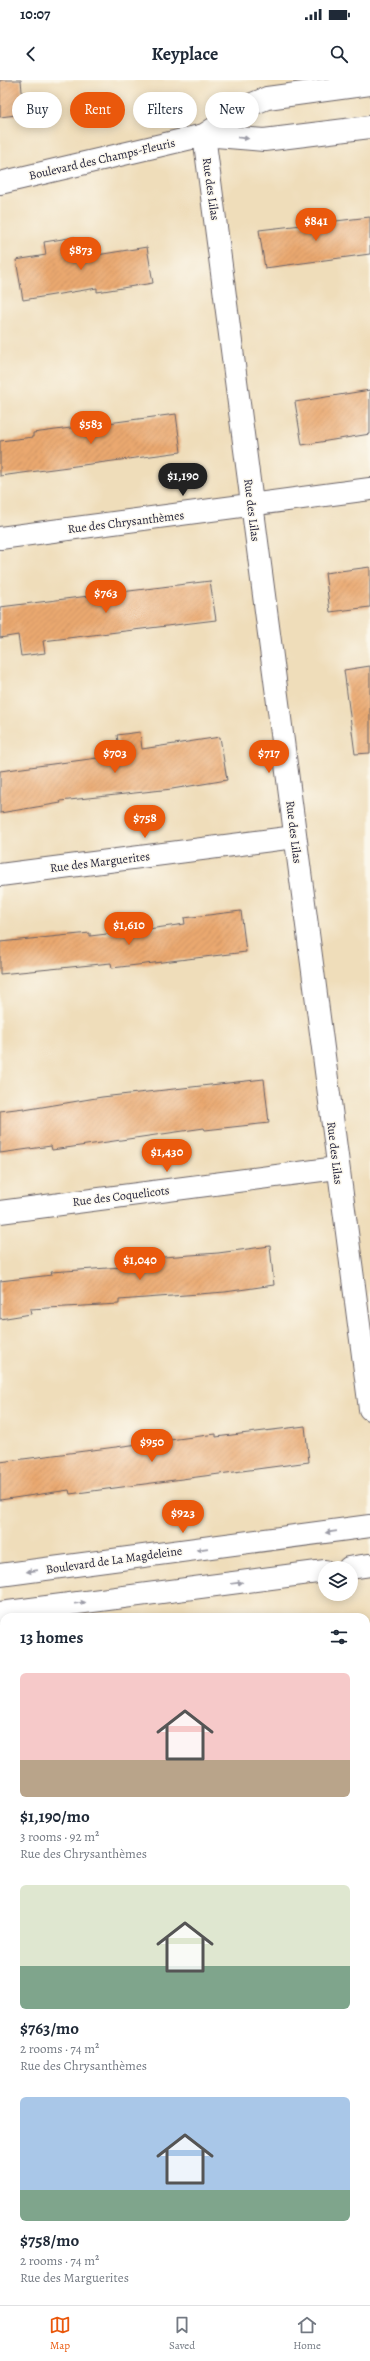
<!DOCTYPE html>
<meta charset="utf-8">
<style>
:root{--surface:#fff;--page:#f6f6f7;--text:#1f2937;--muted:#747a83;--line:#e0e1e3;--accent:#ea580c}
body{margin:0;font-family:Alegreya,serif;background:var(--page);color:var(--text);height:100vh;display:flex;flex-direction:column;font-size:15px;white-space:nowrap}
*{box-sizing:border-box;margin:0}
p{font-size:13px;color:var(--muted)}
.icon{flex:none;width:22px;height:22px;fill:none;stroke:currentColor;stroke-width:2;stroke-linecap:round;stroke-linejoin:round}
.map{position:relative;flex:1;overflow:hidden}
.side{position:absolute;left:0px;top:1533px;width:370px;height:692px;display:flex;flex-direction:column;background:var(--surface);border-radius:12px 12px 0 0;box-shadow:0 2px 10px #0003}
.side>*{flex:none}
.banner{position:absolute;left:12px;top:12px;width:346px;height:36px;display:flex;gap:8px}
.buttons{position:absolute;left:318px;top:1481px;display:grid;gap:8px}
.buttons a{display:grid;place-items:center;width:40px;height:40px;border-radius:50%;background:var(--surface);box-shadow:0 2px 10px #0003;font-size:20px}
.price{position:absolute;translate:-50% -34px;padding:0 9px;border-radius:14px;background:var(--accent);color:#fff;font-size:13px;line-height:26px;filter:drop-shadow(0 1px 2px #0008)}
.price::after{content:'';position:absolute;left:50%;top:24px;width:12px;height:9px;margin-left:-6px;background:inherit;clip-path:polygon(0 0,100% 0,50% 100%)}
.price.active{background:#222;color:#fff}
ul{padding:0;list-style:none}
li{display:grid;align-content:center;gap:8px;height:212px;padding:0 20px}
li span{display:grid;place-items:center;height:124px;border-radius:6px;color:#555}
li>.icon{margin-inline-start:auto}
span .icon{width:72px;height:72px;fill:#fffc;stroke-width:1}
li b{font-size:17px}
h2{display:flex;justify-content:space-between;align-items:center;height:48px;padding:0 20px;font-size:17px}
.tag{padding:0 14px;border-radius:18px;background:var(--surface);box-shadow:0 2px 10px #0003;font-size:14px;line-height:36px}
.tag.active{background:var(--accent);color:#fff}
.status{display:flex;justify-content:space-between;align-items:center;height:28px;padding:0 20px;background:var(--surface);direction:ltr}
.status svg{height:11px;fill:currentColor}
header{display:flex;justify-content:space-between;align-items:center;height:52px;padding:0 20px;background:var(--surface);font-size:18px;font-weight:700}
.dock{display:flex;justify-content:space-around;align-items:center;height:56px;border-top:1px solid var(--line);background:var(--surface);font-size:11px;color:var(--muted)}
.dock a{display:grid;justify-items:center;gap:2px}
.dock .active{color:var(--accent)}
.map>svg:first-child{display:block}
</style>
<div class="status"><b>10:07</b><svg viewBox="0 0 49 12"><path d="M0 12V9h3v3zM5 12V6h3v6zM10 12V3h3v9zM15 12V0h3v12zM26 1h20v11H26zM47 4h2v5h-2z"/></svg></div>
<header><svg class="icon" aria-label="back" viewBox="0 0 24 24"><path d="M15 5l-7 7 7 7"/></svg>Keyplace<svg class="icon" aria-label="search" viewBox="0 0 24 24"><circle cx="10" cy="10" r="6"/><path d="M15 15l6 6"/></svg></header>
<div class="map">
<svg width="370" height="2225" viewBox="0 0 370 2225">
<defs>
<pattern id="park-dots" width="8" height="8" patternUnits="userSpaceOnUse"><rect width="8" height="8" fill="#add782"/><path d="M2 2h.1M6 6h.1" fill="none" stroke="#95b871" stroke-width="1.8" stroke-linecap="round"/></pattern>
<pattern id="building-hatch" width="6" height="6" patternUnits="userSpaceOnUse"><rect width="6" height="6" fill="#eaa870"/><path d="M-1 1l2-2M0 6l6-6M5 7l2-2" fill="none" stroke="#c89062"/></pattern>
</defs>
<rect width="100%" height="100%" fill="#fbf7ec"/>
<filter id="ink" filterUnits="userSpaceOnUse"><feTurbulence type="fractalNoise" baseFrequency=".025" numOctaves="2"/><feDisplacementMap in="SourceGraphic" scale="8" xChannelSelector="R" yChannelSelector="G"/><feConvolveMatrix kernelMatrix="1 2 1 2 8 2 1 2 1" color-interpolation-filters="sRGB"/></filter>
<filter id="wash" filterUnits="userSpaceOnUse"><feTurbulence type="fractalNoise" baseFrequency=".012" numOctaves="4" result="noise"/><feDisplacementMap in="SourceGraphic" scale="16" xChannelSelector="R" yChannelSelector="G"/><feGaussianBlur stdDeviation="0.9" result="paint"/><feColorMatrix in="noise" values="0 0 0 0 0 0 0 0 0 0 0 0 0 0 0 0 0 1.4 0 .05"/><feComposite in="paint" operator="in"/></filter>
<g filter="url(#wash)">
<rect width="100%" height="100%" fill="#efddba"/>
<path fill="url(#park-dots)" stroke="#687c5e" d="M370,2015V2225H52L51,2221H366V2016Z"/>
<g id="blocks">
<path fill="url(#building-hatch)" d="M0,0H21L24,34L0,37Z
M370,137V174L265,188L259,150Z
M75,157L78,178L147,167L153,203L97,212V208L23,220L16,180L46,175L44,162Z
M370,310V354L302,365L295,322Z
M176,334L181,372L0,396V361L33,357V353Z
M370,487V527L330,532L325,493Z
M210,501L216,540L43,561L45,573L21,576L18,555L0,558V527Z
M370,586V673L355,674L344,590Z
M140,652L142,669L220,657L227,700L172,709L60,721L61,723L0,733V691L120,675L117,655Z
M241,831L246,872L112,888L111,883L0,894V862L90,853V856L141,850L185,844L184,838Z
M264,999L269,1043L205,1050L204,1048L52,1070L51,1066L0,1073V1031L24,1028V1030L102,1017Z
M270,1166L274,1205L225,1212L119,1220V1224L30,1229L31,1234L0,1239V1201L52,1195L51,1192L136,1186V1179L218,1173Z
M305,1346L309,1382L70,1414L69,1410L0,1420V1382L216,1354V1357Z"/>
</g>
</g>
<g filter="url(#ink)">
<use href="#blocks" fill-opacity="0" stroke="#6a6367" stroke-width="1"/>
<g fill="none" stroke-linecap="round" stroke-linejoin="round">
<defs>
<path id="minor" d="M204,55L370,1329
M204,55L264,60L370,47
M0,103L204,55L250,25L267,18L370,4
M0,458L370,409
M0,795L295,757
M0,1132L337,1088
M349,1488L370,1485
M0,1495L370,1446
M0,1533L325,1491
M366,1851L370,1850
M0,1898L4,1897
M0,2073L4,2105
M27,2221L28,2225"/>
</defs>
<use href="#minor" stroke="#6a6367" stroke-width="24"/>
<use href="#minor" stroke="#fff" stroke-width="22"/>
</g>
<defs><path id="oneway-solid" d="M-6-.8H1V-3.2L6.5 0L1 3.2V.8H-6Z"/></defs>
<g fill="#9c9ca7">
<use href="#oneway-solid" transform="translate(243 58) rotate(6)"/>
<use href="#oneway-solid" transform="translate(331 1452) rotate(172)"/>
<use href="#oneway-solid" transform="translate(202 1469) rotate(172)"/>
<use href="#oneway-solid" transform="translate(32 1491) rotate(172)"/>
<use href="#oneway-solid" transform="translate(237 1503) rotate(-7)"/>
<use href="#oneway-solid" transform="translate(80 1523) rotate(-7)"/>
</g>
</g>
<g text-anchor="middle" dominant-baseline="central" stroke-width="3" stroke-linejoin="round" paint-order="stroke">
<g font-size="12" fill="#22223b" stroke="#fbf7ec">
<text transform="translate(102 79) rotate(-13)">Boulevard des Champs-Fleuris</text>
<text transform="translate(211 109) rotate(82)">Rue des Lilas</text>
<text transform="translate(252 430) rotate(83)">Rue des Lilas</text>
<text transform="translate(126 442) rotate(-7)">Rue des Chrysanthèmes</text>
<text transform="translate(294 752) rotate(83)">Rue des Lilas</text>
<text transform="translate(100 782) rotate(-7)">Rue des Marguerites</text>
<text transform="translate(335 1073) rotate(83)">Rue des Lilas</text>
<text transform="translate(121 1116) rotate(-7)">Rue des Coquelicots</text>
<text transform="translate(114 1480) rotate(-8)">Boulevard de La Magdeleine</text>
</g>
</g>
</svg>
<div class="buttons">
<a><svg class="icon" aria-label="layers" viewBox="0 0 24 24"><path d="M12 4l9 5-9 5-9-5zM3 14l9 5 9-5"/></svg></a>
</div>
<b class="price" style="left:316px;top:162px">$841</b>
<b class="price" style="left:81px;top:191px">$873</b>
<b class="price" style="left:91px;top:365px">$583</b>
<b class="price active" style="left:183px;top:417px">$1,190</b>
<b class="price" style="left:106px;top:534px">$763</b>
<b class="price" style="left:115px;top:694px">$703</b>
<b class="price" style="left:269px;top:694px">$717</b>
<b class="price" style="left:145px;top:759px">$758</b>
<b class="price" style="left:129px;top:866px">$1,610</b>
<b class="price" style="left:167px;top:1093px">$1,430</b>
<b class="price" style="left:140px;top:1201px">$1,040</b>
<b class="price" style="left:152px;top:1383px">$950</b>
<b class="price" style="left:183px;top:1454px">$923</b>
<div class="banner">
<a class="tag">Buy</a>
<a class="tag active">Rent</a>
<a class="tag">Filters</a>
<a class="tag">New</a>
</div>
<section class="side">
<h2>13 homes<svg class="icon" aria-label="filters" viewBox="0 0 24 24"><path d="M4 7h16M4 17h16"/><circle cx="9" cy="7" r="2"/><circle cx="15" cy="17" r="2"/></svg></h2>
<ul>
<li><span style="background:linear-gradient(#f6c9c9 70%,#b9a48a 0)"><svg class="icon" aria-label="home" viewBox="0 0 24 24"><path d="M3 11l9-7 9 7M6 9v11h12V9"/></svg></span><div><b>$1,190/mo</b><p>3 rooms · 92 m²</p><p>Rue des Chrysanthèmes</p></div></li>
<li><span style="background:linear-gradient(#dfe7d0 65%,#7fa58c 0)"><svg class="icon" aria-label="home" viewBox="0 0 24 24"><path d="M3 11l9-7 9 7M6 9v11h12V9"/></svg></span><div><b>$763/mo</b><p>2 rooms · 74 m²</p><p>Rue des Chrysanthèmes</p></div></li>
<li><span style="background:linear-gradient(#a9c7e8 75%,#7fa58c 0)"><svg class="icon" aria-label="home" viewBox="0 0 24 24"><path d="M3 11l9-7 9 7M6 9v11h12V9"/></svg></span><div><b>$758/mo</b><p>2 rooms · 74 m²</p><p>Rue des Marguerites</p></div></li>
</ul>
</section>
</div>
<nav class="dock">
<a class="active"><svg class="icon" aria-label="map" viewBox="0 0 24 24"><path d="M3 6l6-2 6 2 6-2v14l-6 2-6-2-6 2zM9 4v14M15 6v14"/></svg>Map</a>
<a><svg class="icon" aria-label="saved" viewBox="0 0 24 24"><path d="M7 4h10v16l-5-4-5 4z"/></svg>Saved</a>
<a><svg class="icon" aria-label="home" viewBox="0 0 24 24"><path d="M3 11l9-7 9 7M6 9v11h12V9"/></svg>Home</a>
</nav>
